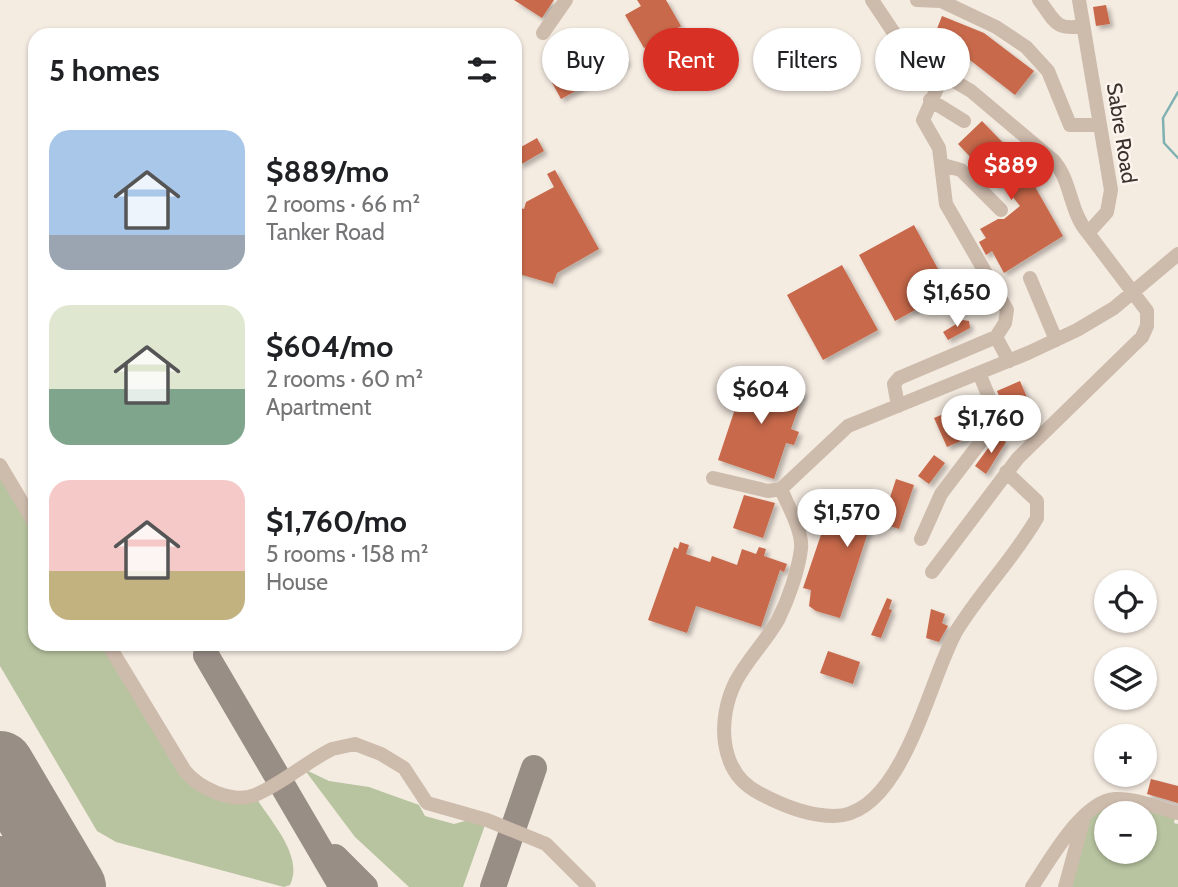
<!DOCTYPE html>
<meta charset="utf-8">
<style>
:root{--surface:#fff;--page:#f6f6f6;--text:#202124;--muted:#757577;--accent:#d93025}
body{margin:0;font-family:Cabin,sans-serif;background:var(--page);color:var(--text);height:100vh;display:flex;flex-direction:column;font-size:26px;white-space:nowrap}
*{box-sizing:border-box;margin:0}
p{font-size:23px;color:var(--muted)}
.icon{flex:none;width:38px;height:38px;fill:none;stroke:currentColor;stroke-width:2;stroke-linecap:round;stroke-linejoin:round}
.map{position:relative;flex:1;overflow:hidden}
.panel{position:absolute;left:28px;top:28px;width:494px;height:623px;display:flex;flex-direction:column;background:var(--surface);border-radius:21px;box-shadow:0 2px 5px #0004}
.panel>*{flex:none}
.banner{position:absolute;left:542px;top:28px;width:530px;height:63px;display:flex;gap:14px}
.controls{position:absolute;left:1094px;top:570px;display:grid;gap:14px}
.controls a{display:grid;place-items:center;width:63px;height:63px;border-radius:50%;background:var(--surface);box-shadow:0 2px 5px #0004;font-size:35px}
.price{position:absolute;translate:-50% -60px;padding:0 16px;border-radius:24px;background:#fff;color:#222;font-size:23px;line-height:46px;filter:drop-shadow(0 2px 4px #0008)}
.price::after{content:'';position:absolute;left:50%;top:42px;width:21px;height:16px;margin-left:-10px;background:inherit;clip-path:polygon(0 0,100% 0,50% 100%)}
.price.current{background:var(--accent);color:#fff}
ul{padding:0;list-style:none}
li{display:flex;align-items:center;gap:21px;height:175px;padding:0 21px}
li span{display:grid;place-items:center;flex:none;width:196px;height:140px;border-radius:21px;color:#555}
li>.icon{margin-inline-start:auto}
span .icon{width:84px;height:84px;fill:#fffc;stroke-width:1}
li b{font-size:30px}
h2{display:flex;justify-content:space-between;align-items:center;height:84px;padding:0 21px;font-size:30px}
.tag{padding:0 24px;border-radius:32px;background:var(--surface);box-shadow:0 2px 5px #0004;font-size:24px;line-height:63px}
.tag.current{background:var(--accent);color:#fff}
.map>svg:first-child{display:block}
</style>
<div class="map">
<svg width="1178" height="887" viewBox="0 0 1178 887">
<defs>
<filter id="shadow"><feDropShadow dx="3.5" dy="3.5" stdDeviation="2" flood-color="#0004"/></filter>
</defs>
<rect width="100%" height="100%" fill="#f4ebe1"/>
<path fill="#b8c4a0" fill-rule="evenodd" d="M0,470L35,529V644H104L187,778L257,799C271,822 304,856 290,885L284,887L116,842L97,831L0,666Z
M304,769L329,781L369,787L419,805L425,816L454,824L469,820L485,825L463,887H409L355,837Z
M1114,803L1175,818L1174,823L1178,824V887H1068L1089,817ZM1106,814H1144V852H1106Z"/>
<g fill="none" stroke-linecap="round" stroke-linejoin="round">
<path stroke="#7fb0b2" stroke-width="2.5" d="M1178,92L1163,118L1164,143L1178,158"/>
<path stroke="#988e86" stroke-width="26" d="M206,655L342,887
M335,857L365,887
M493,887L534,768"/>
<path stroke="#988e86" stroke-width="68" d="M0,765L72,887
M0,870L64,887"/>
</g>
<path fill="#c8694b" filter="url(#shadow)" d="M514,0H554L542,18Z
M637,0H666L681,26L644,48L625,15L641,6Z
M1106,5L1110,24L1096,26L1093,7Z
M942,16L984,33L1034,71L1015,95L970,60L931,44Z
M607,47L612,57L621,52L627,63L561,99L550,79Z
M982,121L1034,175L1030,178L1063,236L1004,273L992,251L986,255L979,242L986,238L980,229L998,219H1004L1020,206L1001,182L998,186L958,144Z
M537,138L544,151L520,165L514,151Z
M555,170L599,249L557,273L553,284L519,274L514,265V206L524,209L526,202L554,187L547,174Z
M914,225L950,291L895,321L859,255Z
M842,265L878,330L823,360L787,295Z
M963,320L969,321L970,328L948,340L943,332Z
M747,373L804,392L791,429L799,432L794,445L786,443L774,479L718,460Z
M1020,381L1029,402L1006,413L997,391Z
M979,399L987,417L963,427L968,438L947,447L934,418Z
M997,436L1006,442L986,474L975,466Z
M934,455L945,463L929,484L918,476Z
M896,479L914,485L899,529L872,520L840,618L816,611L809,606L811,590L803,588L833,499L884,516Z
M744,495L775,503L763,538L733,528Z
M680,542L689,545L686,554L710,562L712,556L737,565L742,549L756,554L759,547L766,549L764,556L787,564L784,572L780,570L761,627L696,606L687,633L648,620L674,547L678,549Z
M887,598L892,600L889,609L892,610L881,638L871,635Z
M931,609L945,614L942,623L948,626L939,642L926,638Z
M828,651L860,662L853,684L820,673Z
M1151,779L1178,786V803L1147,794Z"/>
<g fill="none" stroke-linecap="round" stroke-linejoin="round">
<path stroke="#b9a596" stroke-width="2" stroke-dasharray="3.5 3.5" stroke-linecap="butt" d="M1009,414L1028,406
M1009,421L1025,436"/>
<path stroke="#cdbbac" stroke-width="14" d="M872,0L908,54L971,91L1053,160C1072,181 1069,211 1088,233
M917,0L941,1L996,27L1026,47L1048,71L1070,125H1100
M1039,0C1055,20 1054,31 1083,26
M543,33L566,0
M943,75L923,120L939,148L946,204L1007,310L1005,323L996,337L1009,361
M930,100L964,121
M943,165L961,170L1001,210
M1030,278L1056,340
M898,406L894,384L899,378L996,337
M0,465L35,524
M713,478L768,491L781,489L848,426L1028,353L1077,330L1114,308L1178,254
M781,489C788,506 803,531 801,549C798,572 788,600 778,620C766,641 748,659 736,681C717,718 718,772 759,793C781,805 808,816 834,816C903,816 929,678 957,630C981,591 1014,558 1037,518V501L1006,472
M921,539L941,494L998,419L979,373
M932,572L1018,458L1142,337L1147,326V311L1088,233L1107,212L1111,190L1079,0
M108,644L185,771C199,788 232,804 255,795C282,784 306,762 332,749L355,744L381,754L404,768L427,803L487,820L546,844L589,887
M1032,887C1049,862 1082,801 1115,799C1135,798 1159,808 1178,813
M1065,887L1083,821"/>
</g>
<g text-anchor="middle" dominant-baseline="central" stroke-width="5" stroke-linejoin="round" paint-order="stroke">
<g font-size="21" fill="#3b302b" stroke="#fbf5ee">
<text transform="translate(1122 133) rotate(81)">Sabre Road</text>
</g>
</g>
</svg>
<div class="controls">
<a><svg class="icon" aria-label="locate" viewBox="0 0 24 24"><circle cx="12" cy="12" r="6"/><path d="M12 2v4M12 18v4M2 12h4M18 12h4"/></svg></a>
<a><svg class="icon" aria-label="layers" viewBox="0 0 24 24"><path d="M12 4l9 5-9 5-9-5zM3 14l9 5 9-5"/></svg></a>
<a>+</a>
<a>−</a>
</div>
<b class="price current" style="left:1011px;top:202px">$889</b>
<b class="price" style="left:957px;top:329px">$1,650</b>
<b class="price" style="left:761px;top:426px">$604</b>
<b class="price" style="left:991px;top:455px">$1,760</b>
<b class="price" style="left:847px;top:549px">$1,570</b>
<div class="banner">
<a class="tag">Buy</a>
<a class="tag current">Rent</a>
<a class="tag">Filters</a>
<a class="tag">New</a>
</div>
<section class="panel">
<h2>5 homes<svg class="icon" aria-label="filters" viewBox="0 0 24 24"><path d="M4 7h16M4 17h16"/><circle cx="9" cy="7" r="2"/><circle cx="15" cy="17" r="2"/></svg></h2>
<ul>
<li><span style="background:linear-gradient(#a9c7e8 75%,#9aa5b1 0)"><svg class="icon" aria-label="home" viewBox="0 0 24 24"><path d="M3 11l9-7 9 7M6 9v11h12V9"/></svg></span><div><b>$889/mo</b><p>2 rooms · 66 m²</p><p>Tanker Road</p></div></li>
<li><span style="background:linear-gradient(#dfe7d0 60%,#7fa58c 0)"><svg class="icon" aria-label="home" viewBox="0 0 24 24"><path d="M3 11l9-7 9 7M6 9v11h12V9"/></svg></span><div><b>$604/mo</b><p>2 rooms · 60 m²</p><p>Apartment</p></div></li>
<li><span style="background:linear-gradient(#f6c9c9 65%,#c2b280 0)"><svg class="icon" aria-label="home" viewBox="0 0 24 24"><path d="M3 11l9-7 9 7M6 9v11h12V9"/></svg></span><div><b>$1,760/mo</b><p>5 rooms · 158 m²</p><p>House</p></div></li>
</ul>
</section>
</div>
